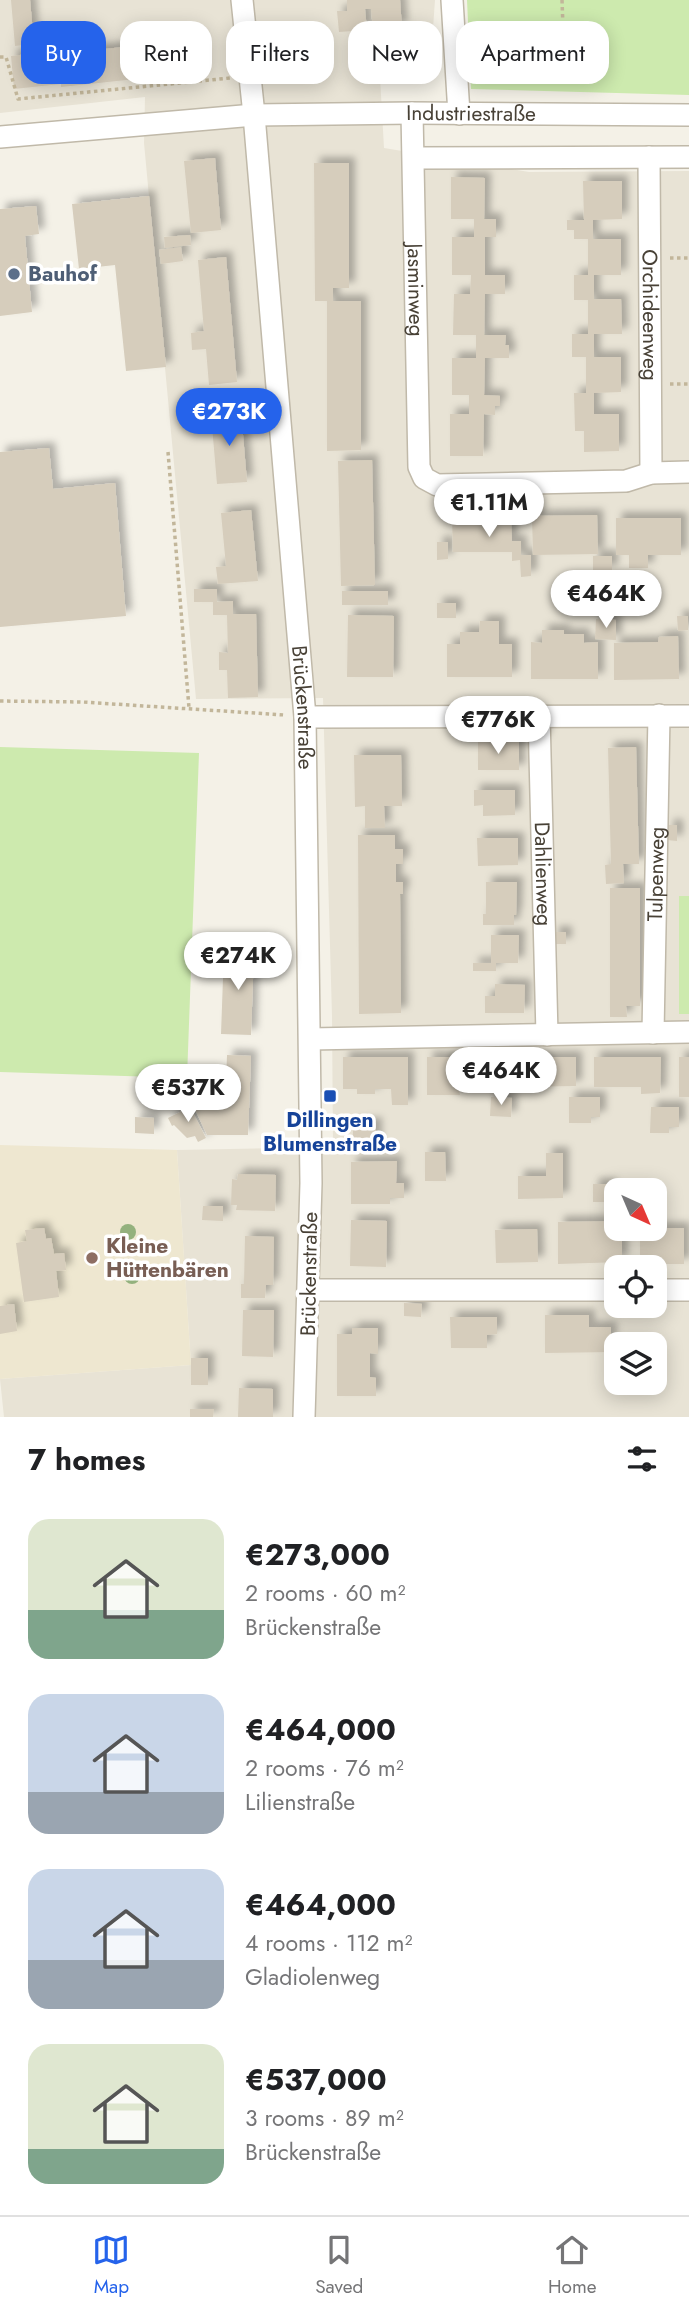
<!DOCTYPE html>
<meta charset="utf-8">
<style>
:root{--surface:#fff;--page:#f2f2f2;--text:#202124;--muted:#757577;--line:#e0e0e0;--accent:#2563eb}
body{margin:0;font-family:Jost,sans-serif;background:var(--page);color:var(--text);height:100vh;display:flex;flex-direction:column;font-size:26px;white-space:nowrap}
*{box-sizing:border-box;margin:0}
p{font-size:23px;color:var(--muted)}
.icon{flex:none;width:38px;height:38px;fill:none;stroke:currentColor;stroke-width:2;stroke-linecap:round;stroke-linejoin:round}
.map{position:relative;height:1417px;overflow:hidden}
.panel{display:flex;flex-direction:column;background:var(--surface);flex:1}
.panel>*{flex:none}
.banner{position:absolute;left:21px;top:21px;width:648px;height:63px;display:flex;gap:14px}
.needle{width:46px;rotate:136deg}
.controls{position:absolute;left:604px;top:1178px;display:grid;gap:14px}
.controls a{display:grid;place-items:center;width:63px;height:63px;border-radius:14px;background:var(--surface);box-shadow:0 4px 18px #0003;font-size:35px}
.price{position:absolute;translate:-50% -60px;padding:0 16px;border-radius:24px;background:#fff;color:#222;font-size:23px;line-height:46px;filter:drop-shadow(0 2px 4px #0008)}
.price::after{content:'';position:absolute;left:50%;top:42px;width:21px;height:16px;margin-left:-10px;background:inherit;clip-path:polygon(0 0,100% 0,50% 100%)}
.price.on{background:var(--accent);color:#fff}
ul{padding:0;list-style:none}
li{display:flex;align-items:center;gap:21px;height:175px;padding:0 28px}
li span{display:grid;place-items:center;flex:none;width:196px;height:140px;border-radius:21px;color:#555}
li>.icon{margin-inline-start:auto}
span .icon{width:84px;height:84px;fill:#fffc;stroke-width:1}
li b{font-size:30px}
h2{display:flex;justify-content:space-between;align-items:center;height:84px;padding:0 28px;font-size:30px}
.tag{padding:0 24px;border-radius:21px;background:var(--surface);box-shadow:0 4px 18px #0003;font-size:24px;line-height:63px}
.tag.on{background:var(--accent);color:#fff}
.tabs{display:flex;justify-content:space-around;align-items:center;height:98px;border-top:2px solid var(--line);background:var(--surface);font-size:19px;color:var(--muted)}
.tabs a{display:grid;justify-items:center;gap:4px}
.tabs .on{color:var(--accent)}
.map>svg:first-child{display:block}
</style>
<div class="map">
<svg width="689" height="1417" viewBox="0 0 689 1417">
<defs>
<filter id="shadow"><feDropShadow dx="6" dy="-6" stdDeviation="3.5" flood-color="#0004"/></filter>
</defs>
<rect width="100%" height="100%" fill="#f4f1e7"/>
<path fill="#e8e3d5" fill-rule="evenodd" d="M0,0H435L430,72L380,77L384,148L529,172L689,171V1417H4L0,1379L191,1365L177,1150L333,1147L332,1016L323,698L196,699L144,143L145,97L0,113ZM616,1190H654V1228H616ZM616,1267H654V1306H616ZM616,1344H654V1382H616Z"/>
<path fill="#eee7d0" d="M0,1145L177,1150L191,1365L0,1379Z"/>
<path fill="#cdeaae" d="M467,0H689V95L471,89Z
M0,747L199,753L187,1078L0,1072Z
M679,896H689V1014H679Z"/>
<path fill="#d6cdbc" filter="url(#shadow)" d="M11,0H30L34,44L15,46Z
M347,0H400L402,28L373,30L371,9H365L367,30L339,32L337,11H347Z
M198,39L201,72L61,87V84L14,89L11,56L58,51V54Z
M215,158L221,230L191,233L184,161Z
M314,163H349V288H333V301H361V450L327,451V301H315Z
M451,177L485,178L484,219H496V237H485V275H505V294H485L484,335H506L505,345H509V358H485L484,395L500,396V406H495V415L484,414L483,456H450V414H469V395H452V358H476V335H453L454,294H470L471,275H452V237H474V219H451Z
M583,181H622V219L593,220V239H621V275H594V299H621L622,334H594V357H621V392L594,393V414H619V451L584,452V431H575L574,393H586V357H572V334H588V300H574V275H588V239H574V230H567V220H584Z
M149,196L166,367L126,371L115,265L79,269L72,204Z
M36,206L39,234L25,236L32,312L0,316V209Z
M190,235L191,245L165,248L164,237Z
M181,247L183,261L161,264L159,250Z
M226,257L237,382L209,385L206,349L192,350L191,333L204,331L198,260Z
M241,411L247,482L217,484L211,414Z
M49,448L53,489L115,483L126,616L0,627V452Z
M372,460L375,585L341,586L338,461Z
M251,510L258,581L218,584L216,567L226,566L221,513Z
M597,515L598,554L533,555L532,516Z
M452,518H511L512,541H521V555H531V576L521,577L520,560L512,561V552H453Z
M616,518H681V555H648V568H629V555H616Z
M437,542H448V559L437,560Z
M593,556H612V571H593Z
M194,589H217V602L233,601V614H256L258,697L228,698L227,670H219V652L228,653L227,615H213V602H194Z
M342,591H388V605H342Z
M437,603H456V618H437Z
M348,615L394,616L393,677H347Z
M677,616H688V630L678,631Z
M596,619L616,620V640L595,639Z
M480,621H499V644H512V677H447V644H460V632H479Z
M542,630H564V634H584V643L598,642V679H531V642L542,643Z
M678,636L679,679L614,680V643L658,642L659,637Z
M478,741H519V770H478Z
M636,747L639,864H623L624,883L606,884L605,865L611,864L608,748Z
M354,755H401L402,806H384L385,828H365V806L355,807Z
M474,790H515V815L483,816V805L474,806Z
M668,825H677V841L667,840Z
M358,835H395V849H403V864H396V882H403V894H400L401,1013L359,1014Z
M477,838H518V865L478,866Z
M486,882H517L516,915H514V925H483V914H486Z
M610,888H640V1006H626L627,1017H610Z
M553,932H566V944H553Z
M491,935H519L518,963H496V971H473V963H491Z
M224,950L254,951L251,1035L221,1034Z
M495,984L525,985L524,1013H485V996H495Z
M227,1055L251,1056L248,1135H207L194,1107L225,1109Z
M343,1057H408V1105H392L391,1089H375V1094H357V1089H343Z
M427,1057H492V1089L459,1090L460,1095H427Z
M513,1057H576V1086L512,1087Z
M594,1057H661L660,1093L641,1094V1087H594Z
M679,1057H689V1097H679Z
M491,1097L512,1098L511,1117L490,1116Z
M569,1097H600V1117H591V1123H569Z
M190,1107L206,1138L198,1142L195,1136L187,1138L174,1125L172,1126L168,1118Z
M651,1107H679V1127H669V1133H650Z
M135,1117L154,1118V1134L135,1133Z
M376,1123V1145L353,1146V1124Z
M425,1152H445L446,1181H425Z
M546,1153H563V1198L518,1199V1176H546Z
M397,1161L396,1183H404V1198H390V1204H351V1162Z
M238,1174L276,1175L275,1211L236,1210L237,1205H231L232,1179L237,1180Z
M593,1184H611V1202H593Z
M203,1206H223V1221L202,1220Z
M351,1220L387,1221L386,1267L350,1266Z
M616,1221V1228H622V1262L558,1264V1222Z
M44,1228L46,1239L51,1238L54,1254L64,1253L66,1270L56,1271L59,1297L24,1302L16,1243L27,1241L25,1230Z
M640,1228H684V1264H653V1257H640Z
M537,1229L538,1262L496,1263L495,1230Z
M245,1236L274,1237L273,1285H266L265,1298H241V1284H244Z
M404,1303L422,1304L421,1317L404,1316Z
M14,1304L17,1331L0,1334V1306Z
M243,1310H274L273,1357L242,1356Z
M545,1315H589V1327H611V1352L545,1353Z
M450,1317H497V1334L487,1335V1348H451Z
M352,1328H378V1354L370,1353V1377L376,1378V1396H337V1334H352Z
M191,1358H208V1385H191Z
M239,1388L273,1389V1417H238Z
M190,1409H214L213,1417H190Z"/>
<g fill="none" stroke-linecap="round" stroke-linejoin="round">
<defs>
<g id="street">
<path id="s1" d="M242,0L254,115L305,717L311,1183L304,1417"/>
<path d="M452,0L459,114"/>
<path id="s2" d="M412,113L419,467L424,478L437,485L626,481L651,473L689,472"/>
<path id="s3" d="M0,137L254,115L412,113L689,115"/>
<path id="s4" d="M649,157L651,473"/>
<path d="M414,158L689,157"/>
<path id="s5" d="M539,715L547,1035"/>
<path d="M305,717L689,716"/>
<path id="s6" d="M653,1033L659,715"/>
<path d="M310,1039L689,1032"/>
<path d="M309,1290H616"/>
<path d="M654,1290H689"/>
</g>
</defs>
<use href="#street" stroke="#c0b9a9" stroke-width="24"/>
<path stroke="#c2b69a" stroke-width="3.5" stroke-dasharray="3.5 3.5" stroke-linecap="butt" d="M562,0L564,54
M0,57H6L18,99L230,78
M670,258H689
M670,384H689
M168,452L189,708
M0,701L82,702L285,715"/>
<use href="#street" stroke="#fff" stroke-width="21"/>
</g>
<g fill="#93b17d">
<circle cx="128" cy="1232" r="8"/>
<circle cx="132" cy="1276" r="8"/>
</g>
<circle fill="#5c6f8a" stroke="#fff" stroke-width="2.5" cx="14" cy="274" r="7"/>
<rect fill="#1a4fb4" stroke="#fff" stroke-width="2.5" x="323" y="1089" width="14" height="14" rx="3.5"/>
<circle fill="#8d6e63" stroke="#fff" stroke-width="2.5" cx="92" cy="1258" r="7"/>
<g text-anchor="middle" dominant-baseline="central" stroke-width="7" stroke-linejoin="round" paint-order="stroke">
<g font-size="21" fill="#484136" stroke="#fff">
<text stroke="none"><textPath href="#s3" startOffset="472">Industriestraße</textPath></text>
<text stroke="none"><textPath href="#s2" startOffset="177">Jasminweg</textPath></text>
<text stroke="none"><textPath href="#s4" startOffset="158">Orchideenweg</textPath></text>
<text stroke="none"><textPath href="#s1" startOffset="710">Brückenstraße</textPath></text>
<text stroke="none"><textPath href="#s6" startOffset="159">Tulpenweg</textPath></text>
<text stroke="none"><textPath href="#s5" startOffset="159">Dahlienweg</textPath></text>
<text transform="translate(309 1274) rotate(-89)">Brückenstraße</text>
</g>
<g font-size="21" font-weight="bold" fill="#4e5e75" stroke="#fff" text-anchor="start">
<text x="28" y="274">Bauhof</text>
</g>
<g font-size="21" font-weight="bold" fill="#164399" stroke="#fff">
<text x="330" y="1120">Dillingen<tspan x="330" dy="24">Blumenstraße</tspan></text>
</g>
<g font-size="21" font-weight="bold" fill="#785e54" stroke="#fff" text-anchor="start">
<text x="106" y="1246">Kleine<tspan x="106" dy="24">Hüttenbären</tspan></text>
</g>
</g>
</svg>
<div class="controls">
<a><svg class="needle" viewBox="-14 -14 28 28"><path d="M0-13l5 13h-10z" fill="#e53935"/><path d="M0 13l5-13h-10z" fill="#757577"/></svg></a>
<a><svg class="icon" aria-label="locate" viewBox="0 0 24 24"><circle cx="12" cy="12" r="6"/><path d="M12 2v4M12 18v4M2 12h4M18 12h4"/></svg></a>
<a><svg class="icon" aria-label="layers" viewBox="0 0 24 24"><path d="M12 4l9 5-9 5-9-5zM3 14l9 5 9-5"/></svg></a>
</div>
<b class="price on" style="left:229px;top:448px">€273K</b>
<b class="price" style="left:489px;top:539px">€1.11M</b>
<b class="price" style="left:606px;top:630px">€464K</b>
<b class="price" style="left:498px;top:756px">€776K</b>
<b class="price" style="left:238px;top:992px">€274K</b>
<b class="price" style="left:501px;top:1107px">€464K</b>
<b class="price" style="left:188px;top:1124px">€537K</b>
<div class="banner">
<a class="tag on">Buy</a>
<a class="tag">Rent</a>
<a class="tag">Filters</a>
<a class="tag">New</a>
<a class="tag">Apartment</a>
</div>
</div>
<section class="panel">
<h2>7 homes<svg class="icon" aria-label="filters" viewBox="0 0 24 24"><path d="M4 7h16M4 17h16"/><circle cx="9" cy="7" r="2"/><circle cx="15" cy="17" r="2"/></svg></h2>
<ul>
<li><span style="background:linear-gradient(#dfe7d0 65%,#7fa58c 0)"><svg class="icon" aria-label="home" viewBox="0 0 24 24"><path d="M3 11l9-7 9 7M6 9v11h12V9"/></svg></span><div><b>€273,000</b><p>2 rooms · 60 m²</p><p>Brückenstraße</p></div></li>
<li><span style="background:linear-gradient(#c9d6e8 70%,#9aa5b1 0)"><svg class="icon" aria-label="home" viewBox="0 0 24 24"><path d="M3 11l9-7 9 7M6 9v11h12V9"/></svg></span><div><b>€464,000</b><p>2 rooms · 76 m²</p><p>Lilienstraße</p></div></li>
<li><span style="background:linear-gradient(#c9d6e8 65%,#9aa5b1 0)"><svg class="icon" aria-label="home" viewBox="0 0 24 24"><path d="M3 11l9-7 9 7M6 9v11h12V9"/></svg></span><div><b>€464,000</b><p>4 rooms · 112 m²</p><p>Gladiolenweg</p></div></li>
<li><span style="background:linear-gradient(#dfe7d0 75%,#7fa58c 0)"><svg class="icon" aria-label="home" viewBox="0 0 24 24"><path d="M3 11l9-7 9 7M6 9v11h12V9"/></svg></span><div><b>€537,000</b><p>3 rooms · 89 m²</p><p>Brückenstraße</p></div></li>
</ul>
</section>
<nav class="tabs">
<a class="on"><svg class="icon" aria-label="map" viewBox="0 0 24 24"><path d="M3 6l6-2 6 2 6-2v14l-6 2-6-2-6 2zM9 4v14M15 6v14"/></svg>Map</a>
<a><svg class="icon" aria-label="saved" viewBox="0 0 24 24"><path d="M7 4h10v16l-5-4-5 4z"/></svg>Saved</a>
<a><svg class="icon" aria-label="home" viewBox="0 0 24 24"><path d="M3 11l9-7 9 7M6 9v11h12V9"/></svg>Home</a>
</nav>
